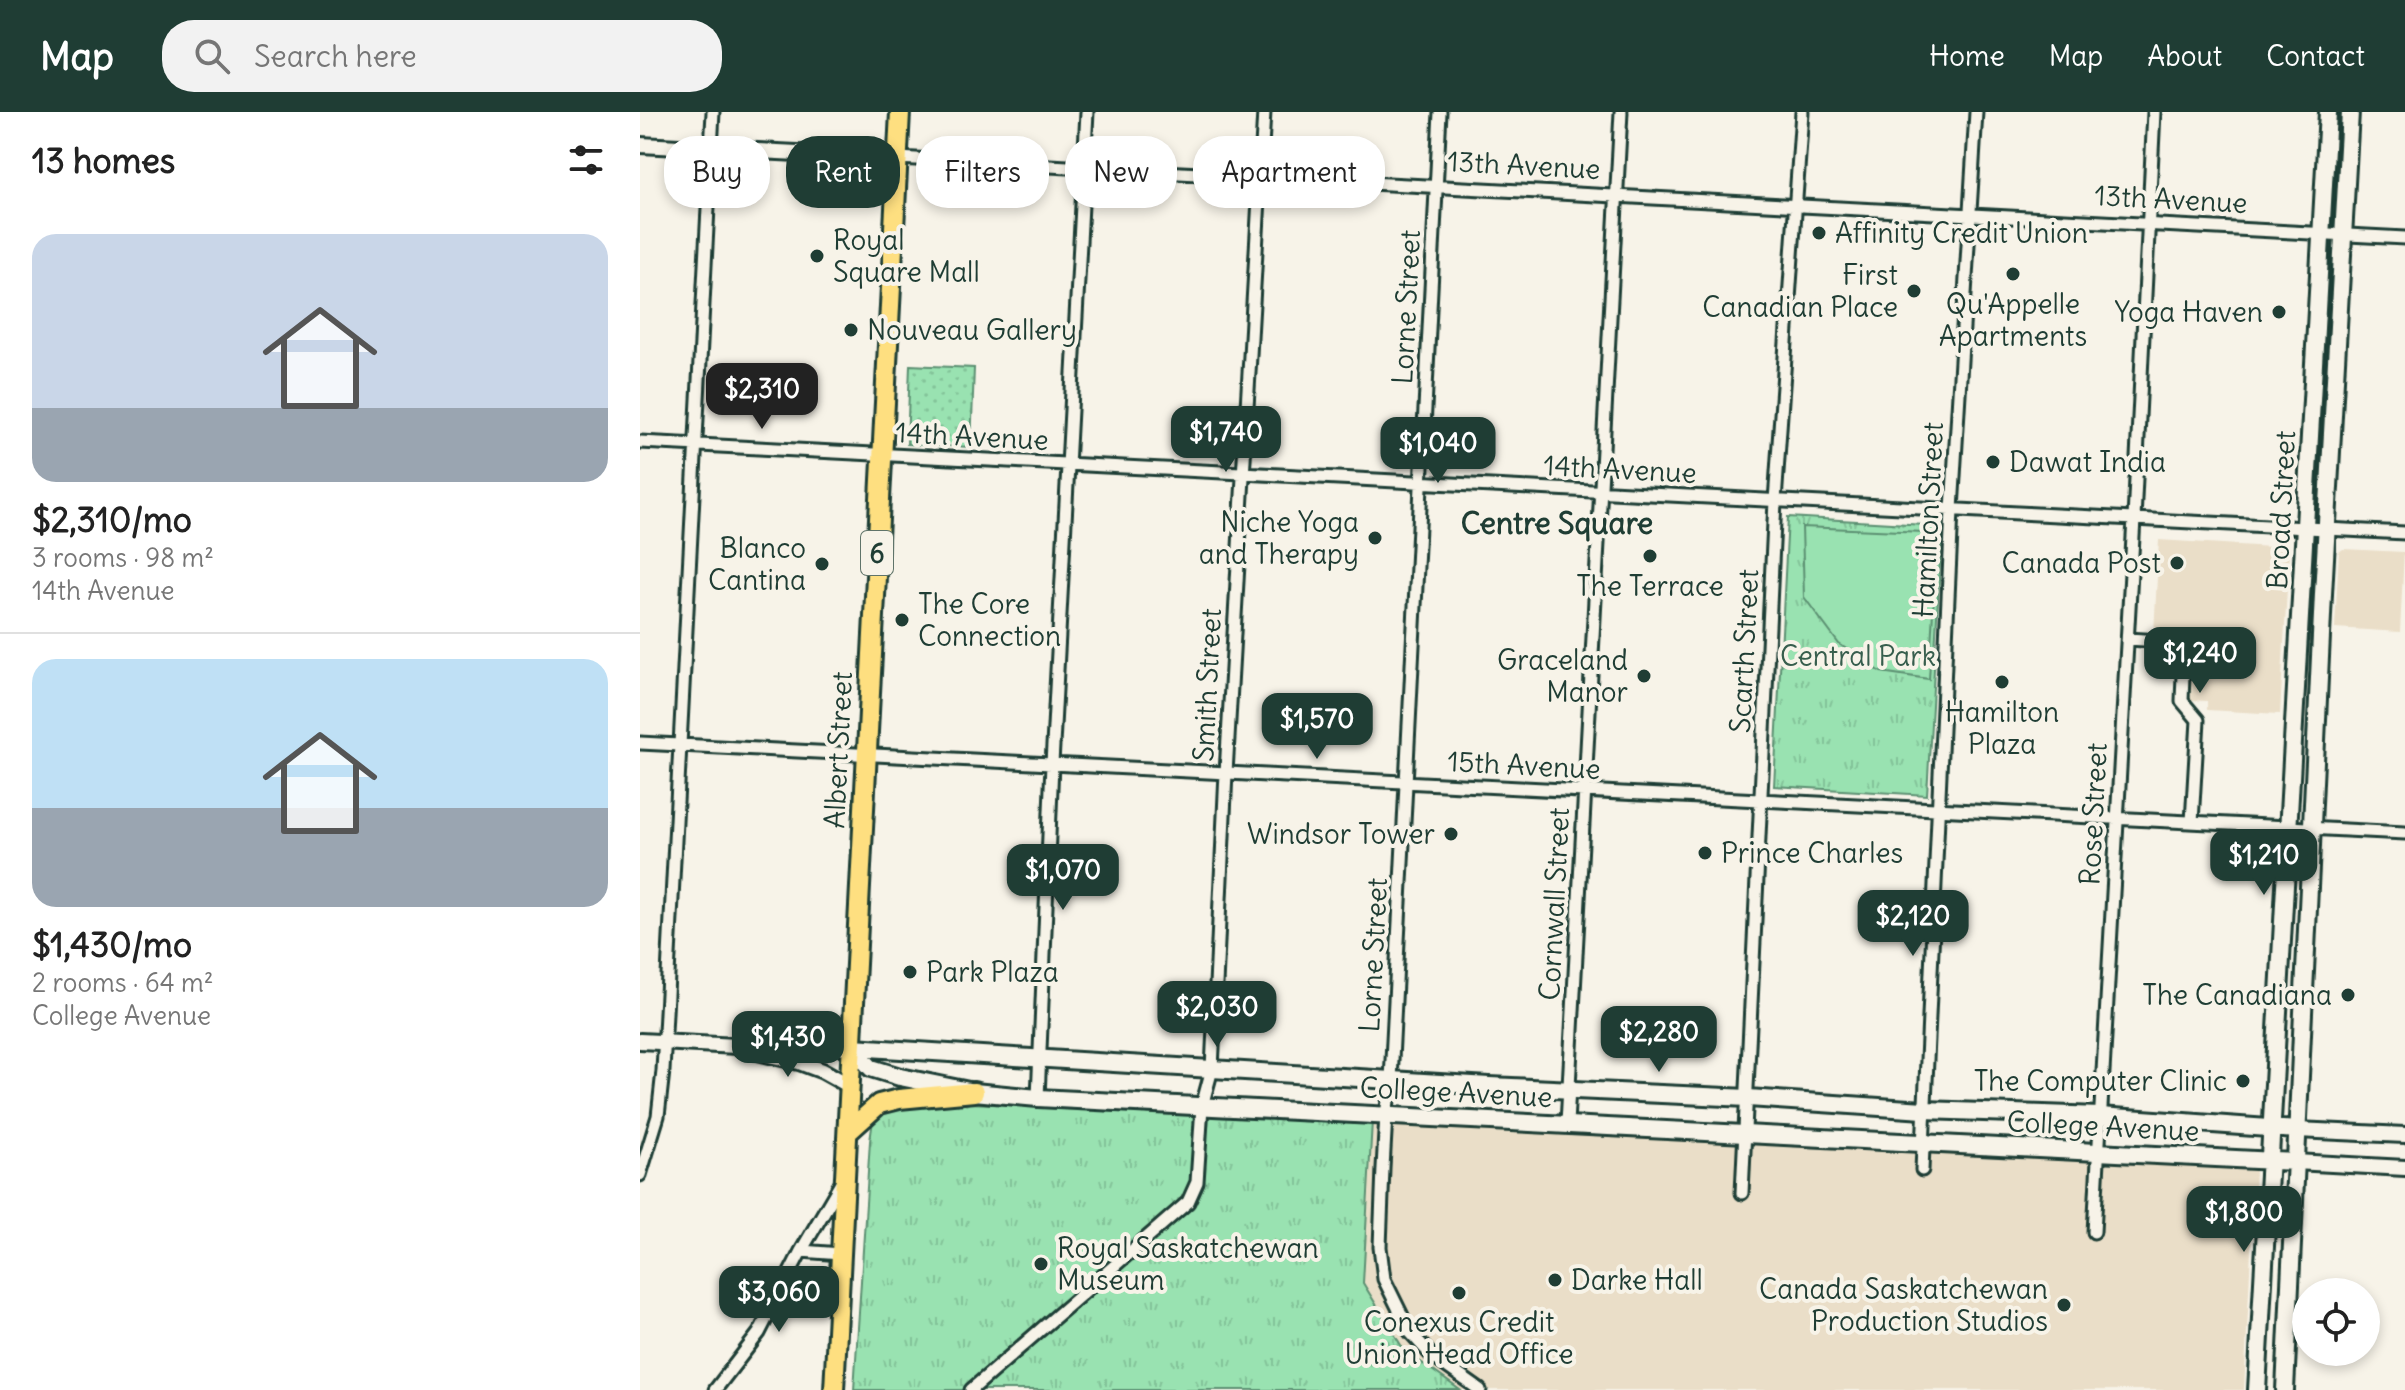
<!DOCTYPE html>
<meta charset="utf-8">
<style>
:root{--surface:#fff;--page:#f2f2f2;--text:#222;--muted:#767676;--line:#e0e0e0;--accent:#1f3d34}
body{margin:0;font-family:Delius,sans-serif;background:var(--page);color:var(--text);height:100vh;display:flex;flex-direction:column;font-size:30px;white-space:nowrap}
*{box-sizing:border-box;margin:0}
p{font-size:26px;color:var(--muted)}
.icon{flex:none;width:44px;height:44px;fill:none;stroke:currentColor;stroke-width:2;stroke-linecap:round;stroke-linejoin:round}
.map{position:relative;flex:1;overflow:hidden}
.panel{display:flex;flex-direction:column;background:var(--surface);width:640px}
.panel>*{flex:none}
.banner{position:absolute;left:24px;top:24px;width:760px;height:72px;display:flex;gap:16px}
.controls{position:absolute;left:1652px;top:1166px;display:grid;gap:16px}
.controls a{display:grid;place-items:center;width:88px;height:88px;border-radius:50%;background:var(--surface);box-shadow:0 4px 12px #0003;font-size:40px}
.price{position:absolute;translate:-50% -68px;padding:0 18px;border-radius:16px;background:var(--accent);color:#fff;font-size:26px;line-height:52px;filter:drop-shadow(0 2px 4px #0008)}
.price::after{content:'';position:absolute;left:50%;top:48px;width:24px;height:18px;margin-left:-12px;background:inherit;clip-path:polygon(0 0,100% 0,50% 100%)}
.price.current{background:#222;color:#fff}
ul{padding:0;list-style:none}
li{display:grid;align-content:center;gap:16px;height:424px;padding:0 32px}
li+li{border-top:2px solid var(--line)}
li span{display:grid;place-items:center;height:248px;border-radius:24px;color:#555}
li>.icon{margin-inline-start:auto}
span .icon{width:144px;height:144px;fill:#fffc;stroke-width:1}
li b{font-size:34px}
h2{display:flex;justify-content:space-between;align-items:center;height:96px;padding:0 32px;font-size:34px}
.pill{padding:0 28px;border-radius:32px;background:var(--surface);box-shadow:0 4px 12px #0003;font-size:28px;line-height:72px}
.pill.current{background:var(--accent);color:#fff}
header{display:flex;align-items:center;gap:48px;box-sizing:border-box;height:112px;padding:0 40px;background:var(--accent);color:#fff}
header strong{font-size:38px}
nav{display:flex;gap:44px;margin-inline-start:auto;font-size:28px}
.search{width:560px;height:72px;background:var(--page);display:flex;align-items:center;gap:20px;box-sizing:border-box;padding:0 28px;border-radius:32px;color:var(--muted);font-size:30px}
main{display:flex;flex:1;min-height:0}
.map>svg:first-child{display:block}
</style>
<header>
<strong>Map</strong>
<div class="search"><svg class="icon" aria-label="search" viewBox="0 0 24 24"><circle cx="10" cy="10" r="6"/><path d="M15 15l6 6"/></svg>Search here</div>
<nav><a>Home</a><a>Map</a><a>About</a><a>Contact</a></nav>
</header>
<main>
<section class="panel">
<h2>13 homes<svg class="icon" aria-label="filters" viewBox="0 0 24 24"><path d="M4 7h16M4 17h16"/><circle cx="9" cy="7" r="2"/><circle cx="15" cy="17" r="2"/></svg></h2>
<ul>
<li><span style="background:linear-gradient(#c9d6e8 70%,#9aa5b1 0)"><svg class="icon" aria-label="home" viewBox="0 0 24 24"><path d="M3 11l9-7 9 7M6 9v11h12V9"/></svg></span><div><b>$2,310/mo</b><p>3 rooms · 98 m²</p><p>14th Avenue</p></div></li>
<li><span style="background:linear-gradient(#bfe0f5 60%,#9aa5b1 0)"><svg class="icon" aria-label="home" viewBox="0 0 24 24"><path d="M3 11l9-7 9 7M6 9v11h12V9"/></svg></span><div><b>$1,430/mo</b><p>2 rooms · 64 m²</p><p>College Avenue</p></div></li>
</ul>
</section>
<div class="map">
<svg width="1765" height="1278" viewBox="0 0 1765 1278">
<defs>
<pattern id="grass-dots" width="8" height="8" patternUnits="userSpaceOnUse" patternTransform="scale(2)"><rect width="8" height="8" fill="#99e2b1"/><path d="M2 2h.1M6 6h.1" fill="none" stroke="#83c399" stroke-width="1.8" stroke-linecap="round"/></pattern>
<pattern id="park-tufts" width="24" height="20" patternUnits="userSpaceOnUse" patternTransform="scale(2)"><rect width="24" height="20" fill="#99e2b1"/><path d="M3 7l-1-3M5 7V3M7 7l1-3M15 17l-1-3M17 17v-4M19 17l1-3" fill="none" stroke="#83c399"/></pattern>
</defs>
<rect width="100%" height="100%" fill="#f7f3e8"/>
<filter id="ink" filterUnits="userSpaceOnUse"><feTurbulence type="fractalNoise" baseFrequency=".0125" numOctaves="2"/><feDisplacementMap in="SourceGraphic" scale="16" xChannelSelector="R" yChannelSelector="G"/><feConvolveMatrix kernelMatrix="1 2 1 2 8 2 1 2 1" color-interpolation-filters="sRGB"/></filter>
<g filter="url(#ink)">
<path fill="#eadec8" d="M1519,428L1647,436L1649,440L1640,602L1567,598V589L1550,588L1553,535L1551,531L1540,522L1514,521Z
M1703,437L1764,440L1760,520L1695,516L1699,440Z
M732,1009L1615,1058L1604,1278H820L764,1238L723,1171Z"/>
<path fill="url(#grass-dots)" stroke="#5c9072" stroke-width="2" d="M270,253L334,256L331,335L267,332Z"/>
<path fill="url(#park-tufts)" stroke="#5c9072" stroke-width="2" d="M1148,405L1302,414L1287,683L1134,674Z
M329,991L732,1009L723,1171L764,1238L820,1278H214L230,1029L233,1008L246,997Z"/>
<path fill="#99e2b1" stroke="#5c9072" stroke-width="2" d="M1162,415L1285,420L1297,432L1289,567L1241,560L1199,532L1164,485Z"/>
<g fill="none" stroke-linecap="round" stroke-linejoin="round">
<defs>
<path id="minor" d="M800,0L751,968L746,1003L743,1056L740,1135L744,1167L770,1220L792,1244L840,1278
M257,46L1765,126
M0,330L1765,421
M1488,527L1536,530L1544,536L1542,589L1558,608L1552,710
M0,631L1765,721
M398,986L412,652L447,0
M927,1012L981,0
M1282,1058L1312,398L1336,0
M0,1063L18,1004L23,959L73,0
M1102,1081L1135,389L1162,0
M1454,1120L1494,407L1514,0
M161,1139L201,1142
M75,1278L119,1221L161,1139L201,1071
M331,1278L548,1090L557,1070L562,994L572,957L586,661L624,0"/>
<path id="tertiary" d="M0,33L257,46
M0,929L97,934L139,930L212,935
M109,938L159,950L183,959L210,974
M1657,1018L1765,1023
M1655,1050L1765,1056"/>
<path id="secondary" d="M212,935L231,956L260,965L334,980L398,986L1655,1050
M212,935L849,974L1108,986L1284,998L1460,1004L1657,1018
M1617,1278L1688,0
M1645,1278L1683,482L1710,0"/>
<path id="primary" d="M208,1020L239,992L259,987L334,980
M194,1278L260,0"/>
</defs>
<use href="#minor" stroke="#1f3d34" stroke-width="17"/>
<use href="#tertiary" stroke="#1f3d34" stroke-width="20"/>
<use href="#secondary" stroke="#1f3d34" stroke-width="22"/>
<use href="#primary" stroke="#1f3d34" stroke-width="24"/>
<use href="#minor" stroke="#f7f3e8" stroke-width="11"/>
<use href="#tertiary" stroke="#f7f3e8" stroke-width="14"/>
<use href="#secondary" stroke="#f7f3e8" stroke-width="16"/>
<use href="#primary" stroke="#fedf80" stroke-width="18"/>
</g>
</g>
<g fill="#1f3d34" stroke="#f7f3e8" stroke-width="3">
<circle cx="1179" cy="121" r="8"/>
<circle cx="177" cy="144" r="8"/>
<circle cx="1373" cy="162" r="8"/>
<circle cx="1274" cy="179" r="8"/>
<circle cx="1639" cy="200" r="8"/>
<circle cx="211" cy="218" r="8"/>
<circle cx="1353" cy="350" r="8"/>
<circle cx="735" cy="426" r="8"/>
<circle cx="1010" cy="444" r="8"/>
<circle cx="1537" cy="451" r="8"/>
<circle cx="182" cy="452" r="8"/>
<circle cx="262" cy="508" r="8"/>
<circle cx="1004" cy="564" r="8"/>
<circle cx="1362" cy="570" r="8"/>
<circle cx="811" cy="722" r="8"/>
<circle cx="1065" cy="741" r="8"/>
<circle cx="270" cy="860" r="8"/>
<circle cx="1708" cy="883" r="8"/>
<circle cx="1603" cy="969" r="8"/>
<circle cx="401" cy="1152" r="8"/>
<circle cx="915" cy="1168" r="8"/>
<circle cx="819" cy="1181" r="8"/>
<circle cx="1424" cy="1193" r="8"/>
</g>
<g text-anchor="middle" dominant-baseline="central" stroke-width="8" stroke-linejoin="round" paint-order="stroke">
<rect fill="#f7f3e8" stroke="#60746a" stroke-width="2" x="221" y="419" width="32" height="44" rx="6"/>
<g font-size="26" font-weight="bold" fill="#1f3d34">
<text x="237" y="441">6</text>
</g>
<g font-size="28" fill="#1f3d34" stroke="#f7f3e8">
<text transform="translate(884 53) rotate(3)">13th Avenue</text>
<text transform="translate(1531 87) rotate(3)">13th Avenue</text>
<text transform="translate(766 195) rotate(-87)">Lorne Street</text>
<text transform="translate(332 324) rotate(3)">14th Avenue</text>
<text transform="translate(980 357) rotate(3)">14th Avenue</text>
<text transform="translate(1641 398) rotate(-87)">Broad Street</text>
<text transform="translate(1288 408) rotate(-87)">Hamilton Street</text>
<text transform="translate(1104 539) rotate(-87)">Scarth Street</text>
<text transform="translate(567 573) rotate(-87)">Smith Street</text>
<text transform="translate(198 638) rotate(-87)">Albert Street</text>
<text transform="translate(884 653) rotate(3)">15th Avenue</text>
<text transform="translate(1453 702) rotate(-87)">Rose Street</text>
<text transform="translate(914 792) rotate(-87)">Cornwall Street</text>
<text transform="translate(733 843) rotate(-87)">Lorne Street</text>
<text transform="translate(816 980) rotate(3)">College Avenue</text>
<text transform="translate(1463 1014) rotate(3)">College Avenue</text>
</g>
<g font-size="28" fill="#1f3d34" stroke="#f7f3e8" text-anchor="end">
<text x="1195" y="121" text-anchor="start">Affinity Credit Union</text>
<text x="193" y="128" text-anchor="start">Royal<tspan x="193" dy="32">Square Mall</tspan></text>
<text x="1258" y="163">First<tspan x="1258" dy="32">Canadian Place</tspan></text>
<text x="1373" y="192" text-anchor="middle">Qu'Appelle<tspan x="1373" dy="32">Apartments</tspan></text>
<text x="1623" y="200">Yoga Haven</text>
<text x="227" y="218" text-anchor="start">Nouveau Gallery</text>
<text x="1369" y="350" text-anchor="start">Dawat India</text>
<text x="719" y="410">Niche Yoga<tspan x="719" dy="32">and Therapy</tspan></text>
<text x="166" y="436">Blanco<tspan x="166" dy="32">Cantina</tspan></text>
<text x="1521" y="451">Canada Post</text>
<text x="1010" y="474" text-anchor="middle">The Terrace</text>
<text x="278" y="492" text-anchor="start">The Core<tspan x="278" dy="32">Connection</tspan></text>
<text x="988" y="548">Graceland<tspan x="988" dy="32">Manor</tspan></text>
<text x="1362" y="600" text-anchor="middle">Hamilton<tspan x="1362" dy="32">Plaza</tspan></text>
<text x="795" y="722">Windsor Tower</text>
<text x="1081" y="741" text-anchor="start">Prince Charles</text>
<text x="286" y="860" text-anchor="start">Park Plaza</text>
<text x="1692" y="883">The Canadiana</text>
<text x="1587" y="969">The Computer Clinic</text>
<text x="417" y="1136" text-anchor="start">Royal Saskatchewan<tspan x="417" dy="32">Museum</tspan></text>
<text x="931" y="1168" text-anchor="start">Darke Hall</text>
<text x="1408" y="1177">Canada Saskatchewan<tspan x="1408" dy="32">Production Studios</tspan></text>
<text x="819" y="1210" text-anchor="middle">Conexus Credit<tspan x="819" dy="32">Union Head Office</tspan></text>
</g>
<g font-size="28" fill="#375e4d" stroke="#f7f3e8">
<text x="1218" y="544">Central Park</text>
</g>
<g font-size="30" font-weight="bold" fill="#1f3d34" stroke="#f7f3e8">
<text x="917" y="411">Centre Square</text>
</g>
</g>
</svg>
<div class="controls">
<a><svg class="icon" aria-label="locate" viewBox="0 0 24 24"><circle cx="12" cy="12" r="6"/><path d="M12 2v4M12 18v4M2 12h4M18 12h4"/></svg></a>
</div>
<b class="price current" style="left:122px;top:319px">$2,310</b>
<b class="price" style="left:586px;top:362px">$1,740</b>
<b class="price" style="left:798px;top:373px">$1,040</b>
<b class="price" style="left:1560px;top:583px">$1,240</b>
<b class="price" style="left:677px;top:649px">$1,570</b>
<b class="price" style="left:1624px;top:785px">$1,210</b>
<b class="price" style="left:423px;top:800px">$1,070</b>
<b class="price" style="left:1273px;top:846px">$2,120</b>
<b class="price" style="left:577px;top:937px">$2,030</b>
<b class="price" style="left:1019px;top:962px">$2,280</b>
<b class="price" style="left:148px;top:967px">$1,430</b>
<b class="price" style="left:1604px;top:1142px">$1,800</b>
<b class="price" style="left:139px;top:1222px">$3,060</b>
<div class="banner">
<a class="pill">Buy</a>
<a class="pill current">Rent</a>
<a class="pill">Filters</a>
<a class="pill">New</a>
<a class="pill">Apartment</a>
</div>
</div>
</main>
